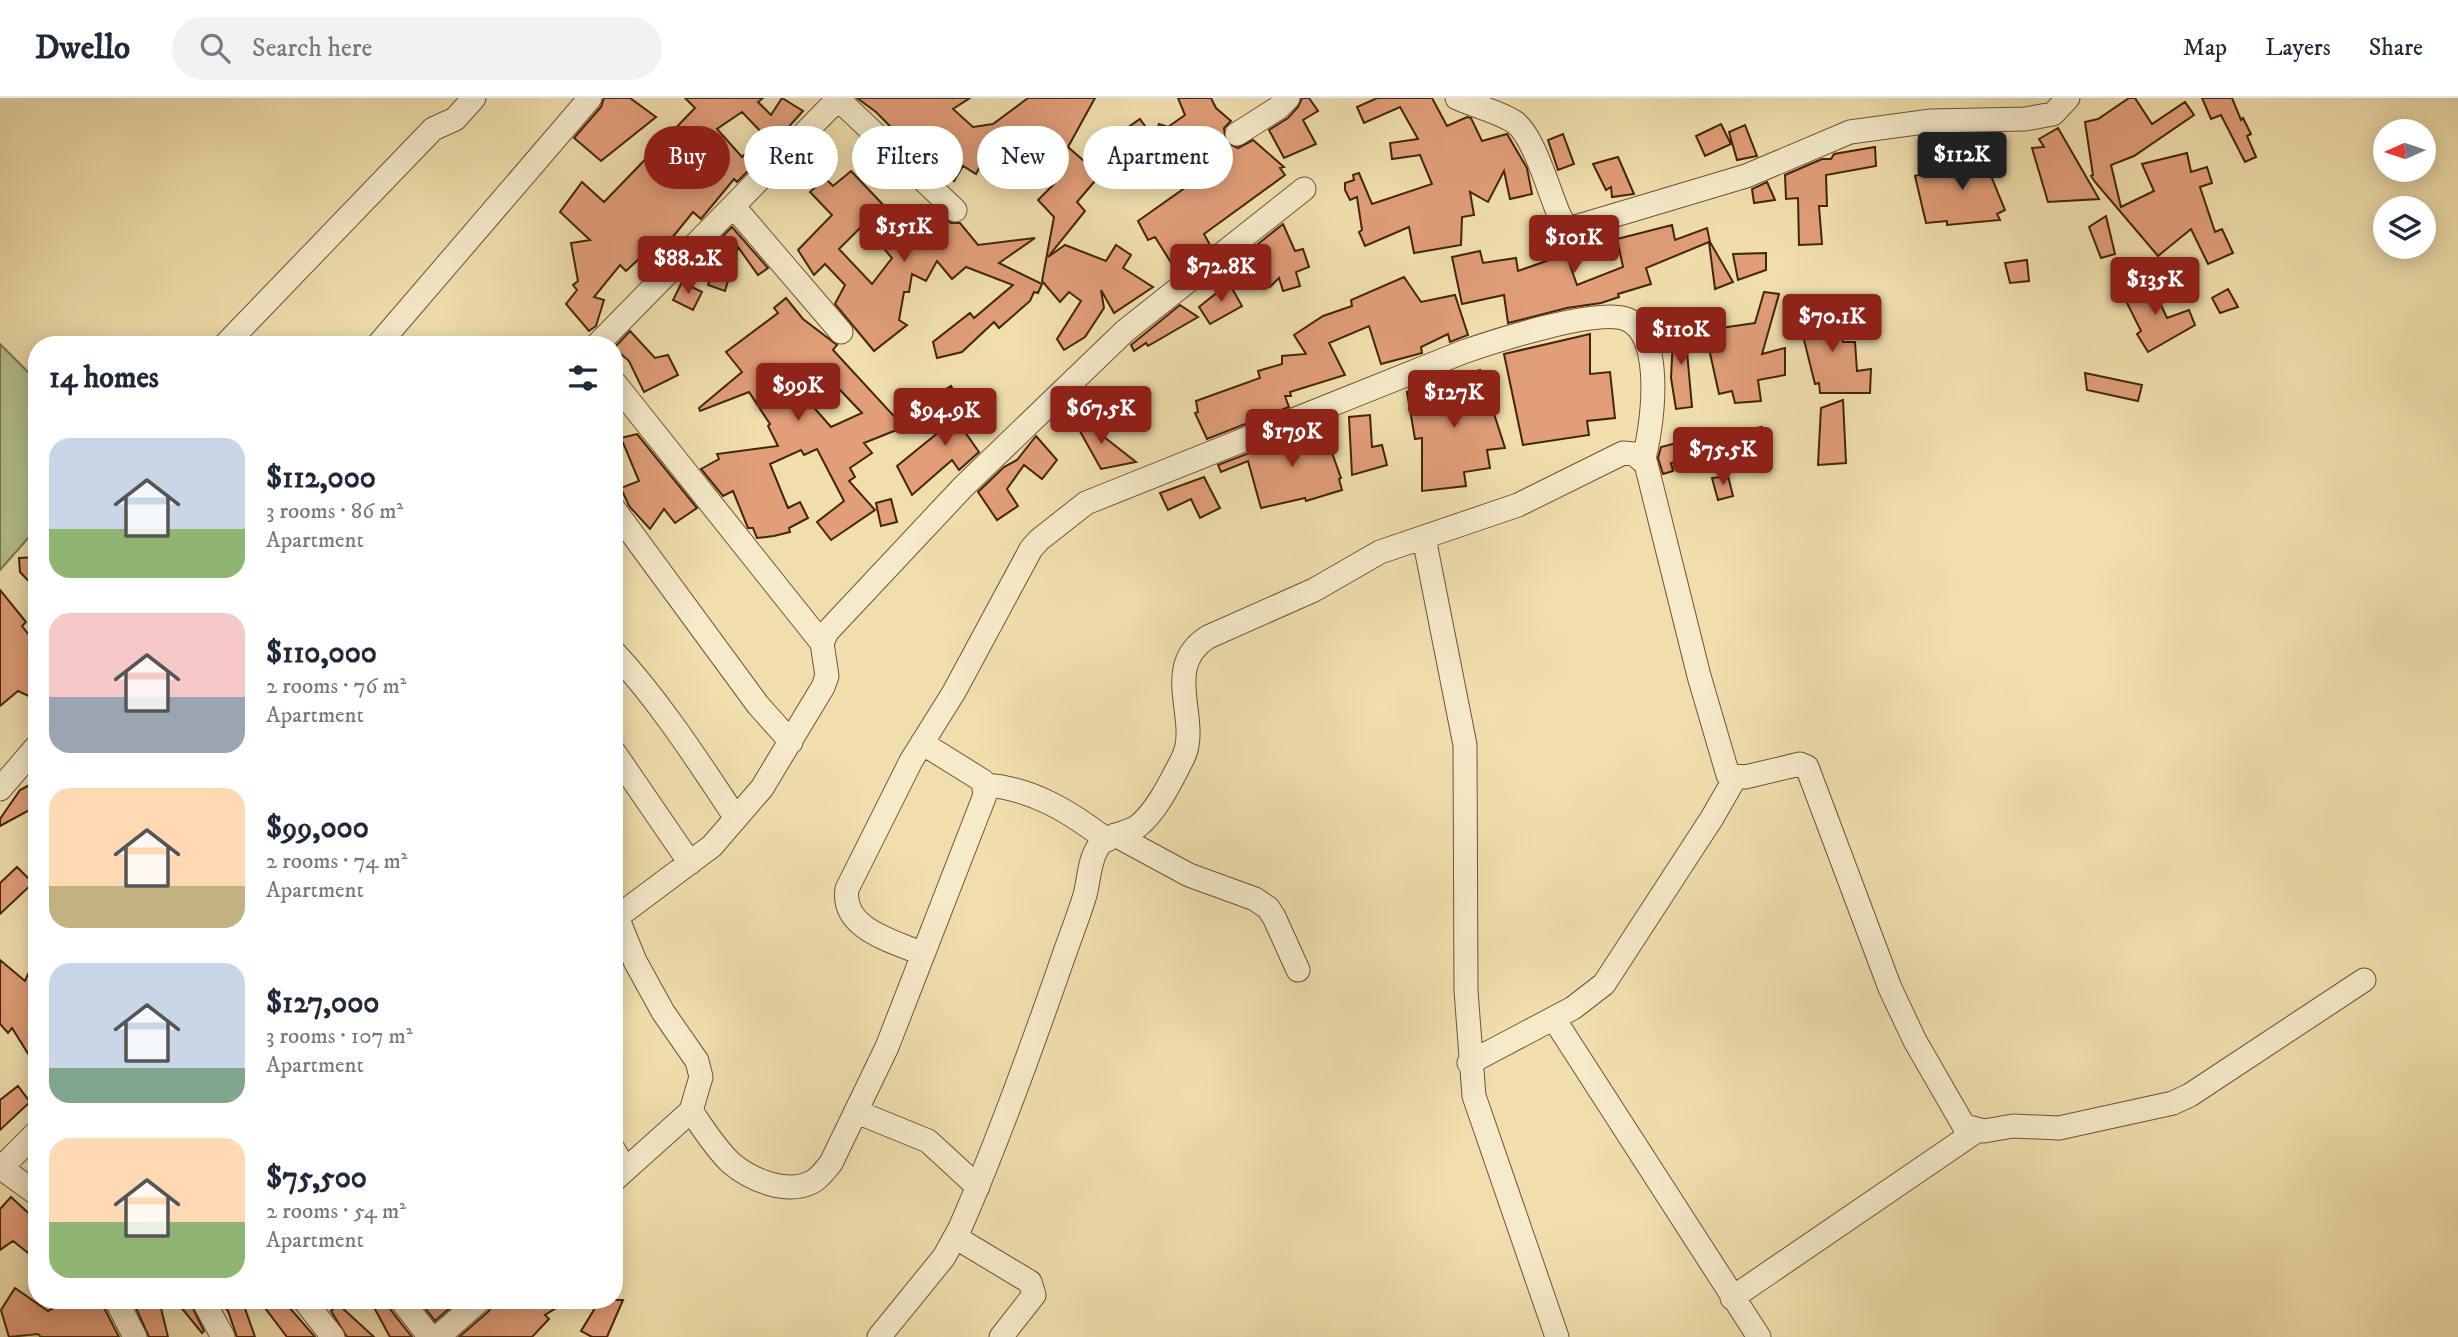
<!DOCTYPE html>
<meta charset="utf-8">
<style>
:root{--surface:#fff;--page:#f2f2f3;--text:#1f2937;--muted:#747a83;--line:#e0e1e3;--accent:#8f2418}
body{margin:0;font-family:"IM FELL DW Pica",serif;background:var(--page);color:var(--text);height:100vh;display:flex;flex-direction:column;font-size:26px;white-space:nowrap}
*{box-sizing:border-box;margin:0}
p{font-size:23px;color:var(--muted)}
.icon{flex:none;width:38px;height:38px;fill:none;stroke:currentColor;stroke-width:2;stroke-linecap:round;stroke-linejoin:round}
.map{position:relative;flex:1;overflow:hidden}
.side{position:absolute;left:28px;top:238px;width:595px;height:973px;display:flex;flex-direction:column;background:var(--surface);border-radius:28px;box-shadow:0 4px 18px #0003}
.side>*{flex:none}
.top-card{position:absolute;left:644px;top:28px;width:665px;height:63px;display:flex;gap:14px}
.needle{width:46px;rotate:267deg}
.controls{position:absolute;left:2373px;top:21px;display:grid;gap:14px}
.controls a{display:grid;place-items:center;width:63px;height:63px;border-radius:50%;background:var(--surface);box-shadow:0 4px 18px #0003;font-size:35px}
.price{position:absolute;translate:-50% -60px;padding:0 16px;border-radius:7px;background:var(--accent);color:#fff;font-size:23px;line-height:46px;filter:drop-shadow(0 2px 4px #0008)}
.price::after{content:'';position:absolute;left:50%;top:42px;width:21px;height:16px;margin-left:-10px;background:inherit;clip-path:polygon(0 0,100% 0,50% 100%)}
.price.selected{background:#222;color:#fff}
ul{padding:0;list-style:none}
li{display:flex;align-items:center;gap:21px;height:175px;padding:0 21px}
li span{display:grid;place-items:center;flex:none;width:196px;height:140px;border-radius:21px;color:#555}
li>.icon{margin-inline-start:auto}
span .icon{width:84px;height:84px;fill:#fffc;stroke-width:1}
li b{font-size:30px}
h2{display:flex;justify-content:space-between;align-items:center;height:84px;padding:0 21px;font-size:30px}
.chip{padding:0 24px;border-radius:32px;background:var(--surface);box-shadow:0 4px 18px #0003;font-size:24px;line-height:63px}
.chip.selected{background:var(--accent);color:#fff}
header{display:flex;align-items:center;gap:42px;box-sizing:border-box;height:98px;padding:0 35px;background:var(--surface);border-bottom:2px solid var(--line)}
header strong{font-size:33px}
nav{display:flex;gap:38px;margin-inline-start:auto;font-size:24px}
.search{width:490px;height:63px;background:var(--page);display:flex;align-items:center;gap:18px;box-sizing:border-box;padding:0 24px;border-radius:38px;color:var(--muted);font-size:26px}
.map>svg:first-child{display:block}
</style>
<header>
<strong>Dwello</strong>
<div class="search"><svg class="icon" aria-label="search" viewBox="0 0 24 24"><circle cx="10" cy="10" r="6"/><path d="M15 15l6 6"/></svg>Search here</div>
<nav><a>Map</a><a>Layers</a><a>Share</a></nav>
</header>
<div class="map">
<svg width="2458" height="1239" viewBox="0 0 2458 1239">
<rect width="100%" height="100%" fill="#f0dfad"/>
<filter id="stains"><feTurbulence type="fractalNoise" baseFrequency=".00286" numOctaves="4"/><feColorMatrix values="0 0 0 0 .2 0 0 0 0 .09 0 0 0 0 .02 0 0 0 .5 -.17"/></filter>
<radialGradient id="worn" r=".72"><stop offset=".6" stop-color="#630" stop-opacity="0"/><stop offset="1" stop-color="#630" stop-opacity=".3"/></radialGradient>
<path fill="#b4c38f" stroke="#7c744d" stroke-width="2" d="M0,246L37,283V430L0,472Z"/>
<path fill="#e19e78" stroke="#43250b" stroke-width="2" fill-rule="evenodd" d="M604,0H630L656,19L601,63L574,40L601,9Z
M685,0H763L758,4L771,17L782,0L803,13L768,52L759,43L765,38L742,14L717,31L742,59L748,53L756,65L737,84L734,81L701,121L693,114L667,146L663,143L648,160L642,158L626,173L620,167L594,199L604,202L596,228L589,233L566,206L577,192L573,187L578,183L571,145L590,142L560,114L582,84L604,104L695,10Z
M857,0H970L953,11L973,29L993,26L1028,0H1095L1068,49L1100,77L1077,104L1085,113L1048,159L1065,147L1106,163L1116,147L1131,157L1123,170L1153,189L1114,215L1101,192L1104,210L1085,239L1064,252L1057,241L1081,203L1069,194L1060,204L1042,183L1054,119L1038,102L1055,85L1052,79L1023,56L1012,76L984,61L976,76L963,68L954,83L938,73L936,75L876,14Z
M1178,0H1211L1216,10L1231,23L1224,30L1226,44L1238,50L1253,42L1284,69L1280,70L1285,77L1204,136L1210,147L1177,174L1155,139L1148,142L1138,123L1186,89L1167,69L1168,67L1151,45L1159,26L1168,29L1185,17Z
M1302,0H1309L1318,13L1303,22L1316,46L1284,60L1269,32L1288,20L1298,9Z
M1377,0H1432L1447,28L1467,19L1471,20L1482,43L1507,36L1527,70L1532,96L1510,101L1504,73L1488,104L1470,94L1474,117L1462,119L1461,147L1414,155L1409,129L1365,148L1359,134L1362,132L1357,99L1350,102L1345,92V85L1354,82L1353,77L1359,75L1372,106L1432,86L1420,57L1392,61L1390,45L1418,41L1400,9L1364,25L1357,9Z
M2129,0H2135L2152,26L2185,4L2194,17L2134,58L2111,67L2121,109L2154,93L2142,66L2187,55L2191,74L2207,69L2212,85L2200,89L2215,134L2222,131L2233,155L2208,166L2191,131L2158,158L2095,84L2091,78L2093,77L2085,24L2098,21Z
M2202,0H2232L2241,22L2243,20L2251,36L2247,38L2256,59L2245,64L2221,17L2211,21Z
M1140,21L1150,35L1136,44L1127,30Z
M1721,26L1731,46L1705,58L1696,38Z
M1745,27L1757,58L1737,62L1729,34Z
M2058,30L2099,101L2048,104L2032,50L2044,49L2039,41Z
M1563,36L1574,66L1558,72L1548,42Z
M1875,49L1876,68L1826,77L1827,108H1819L1822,146L1799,147L1798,100L1786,101L1785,77L1822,61H1831L1834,56Z
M874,54L908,86L905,89L870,59Z
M2001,55L2003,77L1991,78L2005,112L1997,116L2000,122L1947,127V123L1926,125L1915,78Z
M1618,59L1634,96L1612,99L1611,89L1606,92L1593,66Z
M851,73L909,134L924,119L938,115L951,125H960L978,147L1035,140L999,165L1042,186L1038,195L1034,194L1030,203L999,230L994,224L962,254L937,260L933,244L970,215L974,220L1013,187L966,169L952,181L937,163L926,183L912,176L909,194H904L899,222L907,227L874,253L835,206L845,187L825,166L814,177L798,152L832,117L810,94L825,80L833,88ZM863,127L892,160L872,186L839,151Z
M1767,84L1775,102L1754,105L1752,91Z
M2106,118L2115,156L2101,160L2089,129Z
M1283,126L1295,153L1303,151L1309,169L1296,174L1300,188L1283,193L1279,180L1270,189L1238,162Z
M1672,127L1675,142L1707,130L1710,144L1733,184L1715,191L1709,144L1646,170L1651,186L1618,196L1619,199L1601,205L1567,210L1508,225L1504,197L1462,206L1452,159L1480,153L1483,165L1516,160L1518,173L1566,156L1577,187L1623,169L1617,141Z
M732,129L768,170L758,177L738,149L725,193L708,187L718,155L711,150Z
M1766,155V172L1738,182L1733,156Z
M2027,162L2029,183L2010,185L2005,165Z
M1404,179L1421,204L1455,197L1468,237L1450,244L1448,236L1421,249L1422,255L1381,266L1369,228L1329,245L1345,277L1290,294L1291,298H1285L1289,309L1207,341L1195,315L1198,314L1196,303L1260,280L1258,273L1282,266V258L1306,256L1294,237L1323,218L1352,208L1351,202Z
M2148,179L2167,220L2189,212L2195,227L2148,254L2137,236L2141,233L2126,203L2136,197L2131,187Z
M682,184L702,194L693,212L673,202Z
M1229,185L1242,208L1210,226L1199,209Z
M2228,191L2238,209L2220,215L2212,200Z
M1764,194L1779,196L1762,256L1785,250V277L1758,282L1761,303L1735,305L1732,293L1719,296L1708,246L1722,242L1720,230L1755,225Z
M786,200L803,221L837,247L833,252L904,329L864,345L872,355L850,370L855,379L849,383L875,412L831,442L817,424L844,403L817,351L804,357L801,352L770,366L788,410L800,404L808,420L789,430L790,434L774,438L757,440L753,430H748L733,393L723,398L701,371L719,361L717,356L778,348L768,328L770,326L749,294L700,313L699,310L742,274L726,254L778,215L774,210ZM820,271L862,315L831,329L795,288Z
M1834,206L1843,244H1855L1857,273L1871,271L1870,295H1820L1819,285L1815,286L1802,234V213Z
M1180,207L1198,219L1148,248L1146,245L1134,253L1131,247Z
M1674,221H1684L1692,309L1676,311L1671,280Z
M630,233L655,260L668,257L678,277L644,294L629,263L614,250Z
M1590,236V276L1610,274L1615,320L1587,323L1589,337L1523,347L1504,256Z
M1480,272L1505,350L1487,352L1490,370L1464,374L1466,388L1422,393V340L1415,341L1407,294Z
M2085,275L2142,287L2138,303L2087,292Z
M951,288L960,304L906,328L901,319Z
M982,299L989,328L965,334L979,354L959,372L952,362L912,397L897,368Z
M1843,302L1846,365L1818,367L1821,310Z
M1067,310L1136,364L1101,371Z
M1370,317L1372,349L1382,347L1387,367L1352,377L1349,319Z
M1322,327L1341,380L1339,381L1342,392L1306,403L1305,400L1261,410L1248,363L1221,374L1218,367Z
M1762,329V347L1708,366L1703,348L1740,337V333Z
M637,336L697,410L675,425L664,411L650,431L629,408L621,390L639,383L621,340Z
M1036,338L1057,362L1042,381L1024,367L1007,391L1018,408L997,422L978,394L1004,369L1017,362Z
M1696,340L1699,361L1671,365L1673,373L1663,376L1658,360L1661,349Z
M1728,378L1733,398L1718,402L1712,380Z
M1204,379L1220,410L1200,420L1191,401L1168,412L1160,395Z
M891,401L897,424L881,428L876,405Z
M37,459V492L20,474L19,460Z
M0,492L26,524L22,528L37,547V602L18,593L0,608Z
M37,683V708L0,728V721L20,692Z
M17,769L33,785L0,816V785Z
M37,856V902L29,915L37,927V970L12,930L8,935L0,926V862L25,883Z
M18,988L30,1004L0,1032V1002Z
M11,1099L37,1123V1162L13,1143L0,1152V1111Z
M15,1190L48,1213L69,1202H100L119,1239H41L38,1236L9,1239L1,1212Z
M148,1202H159L168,1239H149L136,1210Z
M175,1202H189L204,1233L202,1235Z
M219,1202H242L255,1239H237L228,1213Z
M259,1202H283L315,1239H287Z
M370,1202H387L390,1211L412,1239H390Z
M419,1202H459L435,1223Z
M494,1202H569L545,1217L549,1221L532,1239H459L489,1213Z
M600,1202H623L607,1239H592L581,1233Z
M338,1206L374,1239H347L331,1213Z"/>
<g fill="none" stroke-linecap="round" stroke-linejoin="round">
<defs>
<path id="street" d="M1457,0C1475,8 1496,13 1513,23C1534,36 1549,95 1560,119L1566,128L1572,130L1746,78L1850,34L1931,23L2025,21L2053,16L2068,0
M838,1L955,112
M1237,36L1278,10L1288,0
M734,109L841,234
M225,247L433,31L455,21L474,0
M378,247L590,0
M597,247L839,0
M614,284L822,545
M614,411L758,607L791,644
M1424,440L1465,647L1466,893L1474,998L1557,1239
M614,554C661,605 698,663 736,720
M614,654L690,765
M985,687C1032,690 1070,714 1107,742
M0,691L37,648
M1115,737L1189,777L1255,801L1268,810L1274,819L1298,872
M923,856C893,843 841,831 847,791L911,663L954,594L1031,451L1039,442L1086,405L1463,254C1495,243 1596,210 1626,221C1666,236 1652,333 1643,363
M1554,921L1759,1239
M1469,965L1573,910L1604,886L1712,720L1735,680
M691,1013C703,1030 715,1050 731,1065C751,1082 787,1097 812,1084C820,1080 825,1072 831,1065L887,949L985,697L983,683L922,645
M857,1014L928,1043L978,1089
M614,1052L625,1072
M0,1069L37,1096
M1,1070L37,1034
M614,1082L691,1013L701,979L697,963L663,914L635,863L617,819L712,748L762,690L823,589L827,578L822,545L827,534L963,389L1125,233L1304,91
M955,1139L1030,1184L1034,1197L1001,1239
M1732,1200L1978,1032
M116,1202L135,1239
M203,1202L223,1239
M304,1202L333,1239
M401,1202L430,1239
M438,1239L480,1202
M879,1239L944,1159L960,1130C999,1041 1032,949 1064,857C1071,837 1079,817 1085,797C1089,782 1089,764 1097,751C1104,736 1126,737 1138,728C1157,713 1171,683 1182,662C1203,624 1159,570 1208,539L1314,492L1380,454L1518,407L1623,355L1634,356L1646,366L1699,578L1728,677L1745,679L1800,666L1807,669L1890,890L1915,943L1964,1028L1984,1033L2013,1028L2059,1030L2173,1005L2190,997L2364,882"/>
</defs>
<use href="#street" stroke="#6e5434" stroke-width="25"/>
<use href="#street" stroke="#f5eaca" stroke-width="23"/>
</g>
<rect width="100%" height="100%" filter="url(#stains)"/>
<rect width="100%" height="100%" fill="url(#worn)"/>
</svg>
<div class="controls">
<a><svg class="needle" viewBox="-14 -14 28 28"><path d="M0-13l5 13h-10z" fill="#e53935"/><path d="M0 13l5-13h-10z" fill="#747a83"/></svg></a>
<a><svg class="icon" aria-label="layers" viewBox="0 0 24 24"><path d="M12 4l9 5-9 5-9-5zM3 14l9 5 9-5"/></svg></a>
</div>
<b class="price selected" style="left:1962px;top:94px">$112K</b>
<b class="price" style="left:904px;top:166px">$151K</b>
<b class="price" style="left:1574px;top:177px">$101K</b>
<b class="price" style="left:688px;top:198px">$88.2K</b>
<b class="price" style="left:1221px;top:206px">$72.8K</b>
<b class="price" style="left:2155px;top:219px">$135K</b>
<b class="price" style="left:1832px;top:256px">$70.1K</b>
<b class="price" style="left:1681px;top:269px">$110K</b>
<b class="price" style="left:798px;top:325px">$99K</b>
<b class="price" style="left:1454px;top:332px">$127K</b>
<b class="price" style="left:1101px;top:348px">$67.5K</b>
<b class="price" style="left:945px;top:350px">$94.9K</b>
<b class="price" style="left:1292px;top:371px">$179K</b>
<b class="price" style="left:1723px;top:389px">$75.5K</b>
<div class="top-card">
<a class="chip selected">Buy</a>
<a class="chip">Rent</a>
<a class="chip">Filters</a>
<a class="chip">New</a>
<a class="chip">Apartment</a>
</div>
<section class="side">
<h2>14 homes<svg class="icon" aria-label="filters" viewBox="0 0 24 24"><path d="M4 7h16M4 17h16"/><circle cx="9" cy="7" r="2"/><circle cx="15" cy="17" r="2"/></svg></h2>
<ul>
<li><span style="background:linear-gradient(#c9d6e8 65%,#8fb573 0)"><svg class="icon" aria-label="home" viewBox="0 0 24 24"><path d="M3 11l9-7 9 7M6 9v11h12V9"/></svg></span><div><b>$112,000</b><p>3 rooms · 86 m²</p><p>Apartment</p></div></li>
<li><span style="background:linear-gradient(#f6c9c9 60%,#9aa5b1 0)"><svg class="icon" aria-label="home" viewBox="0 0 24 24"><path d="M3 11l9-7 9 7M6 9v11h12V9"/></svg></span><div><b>$110,000</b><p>2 rooms · 76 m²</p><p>Apartment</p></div></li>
<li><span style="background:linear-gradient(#ffd9b3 70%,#c2b280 0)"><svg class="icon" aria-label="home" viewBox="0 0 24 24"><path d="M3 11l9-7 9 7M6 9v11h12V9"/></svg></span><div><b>$99,000</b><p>2 rooms · 74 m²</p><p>Apartment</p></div></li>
<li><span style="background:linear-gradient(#c9d6e8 75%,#7fa58c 0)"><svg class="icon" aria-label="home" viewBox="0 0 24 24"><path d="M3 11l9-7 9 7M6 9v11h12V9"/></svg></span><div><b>$127,000</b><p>3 rooms · 107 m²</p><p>Apartment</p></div></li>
<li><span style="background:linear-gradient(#ffd9b3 60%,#8fb573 0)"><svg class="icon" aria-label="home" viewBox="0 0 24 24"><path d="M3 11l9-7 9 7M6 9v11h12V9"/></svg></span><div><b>$75,500</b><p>2 rooms · 54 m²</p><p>Apartment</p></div></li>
</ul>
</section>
</div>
